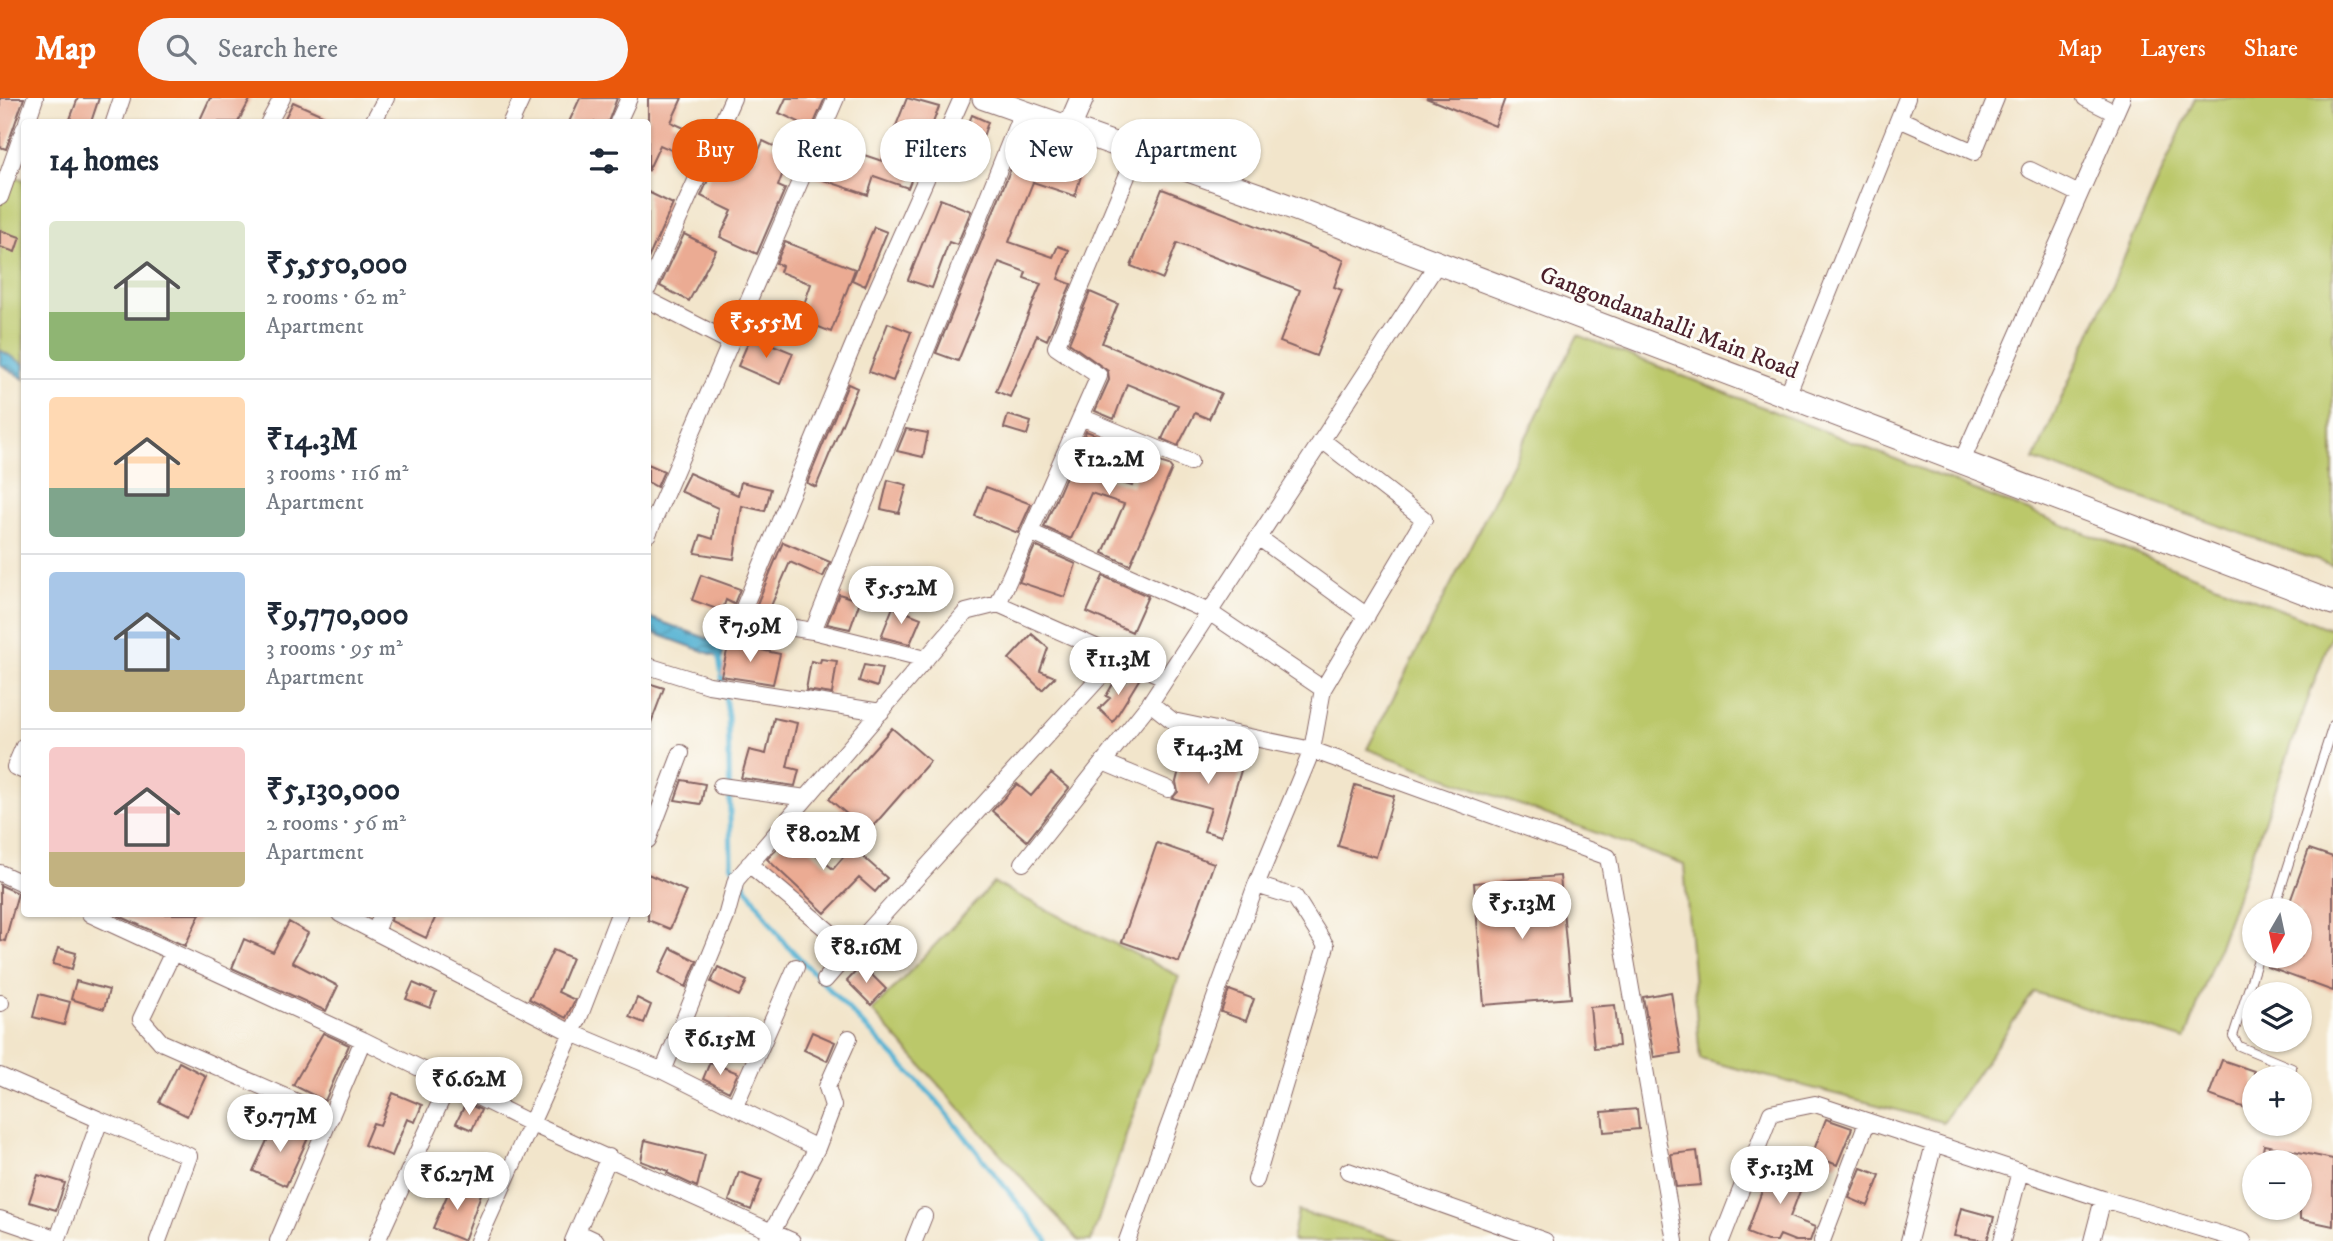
<!DOCTYPE html>
<meta charset="utf-8">
<style>
:root{--surface:#fff;--page:#f6f6f7;--text:#1f2937;--muted:#747a83;--line:#e0e1e3;--accent:#ea580c}
body{margin:0;font-family:"IM FELL DW Pica",serif;background:var(--page);color:var(--text);height:100vh;display:flex;flex-direction:column;font-size:26px;white-space:nowrap}
*{box-sizing:border-box;margin:0}
p{font-size:23px;color:var(--muted)}
.icon{flex:none;width:38px;height:38px;fill:none;stroke:currentColor;stroke-width:2;stroke-linecap:round;stroke-linejoin:round}
.map{position:relative;flex:1;overflow:hidden}
.sheet{position:absolute;left:21px;top:21px;width:630px;height:798px;display:flex;flex-direction:column;background:var(--surface);border-radius:7px;box-shadow:0 2px 5px #0004}
.sheet>*{flex:none}
.top-card{position:absolute;left:672px;top:21px;width:665px;height:63px;display:flex;gap:14px}
.needle{width:46px;rotate:189deg}
.tools{position:absolute;left:2242px;top:800px;display:grid;gap:14px}
.tools a{display:grid;place-items:center;width:70px;height:70px;border-radius:50%;background:var(--surface);box-shadow:0 2px 5px #0004;font-size:35px}
.price{position:absolute;translate:-50% -60px;padding:0 16px;border-radius:24px;background:#fff;color:#222;font-size:23px;line-height:46px;filter:drop-shadow(0 2px 4px #0008)}
.price::after{content:'';position:absolute;left:50%;top:42px;width:21px;height:16px;margin-left:-10px;background:inherit;clip-path:polygon(0 0,100% 0,50% 100%)}
.price.current{background:var(--accent);color:#fff}
ul{padding:0;list-style:none}
li{display:flex;align-items:center;gap:21px;height:175px;padding:0 28px}
li+li{border-top:2px solid var(--line)}
li span{display:grid;place-items:center;flex:none;width:196px;height:140px;border-radius:7px;color:#555}
li>.icon{margin-inline-start:auto}
span .icon{width:84px;height:84px;fill:#fffc;stroke-width:1}
li b{font-size:30px}
h2{display:flex;justify-content:space-between;align-items:center;height:84px;padding:0 28px;font-size:30px}
.tag{padding:0 24px;border-radius:32px;background:var(--surface);box-shadow:0 2px 5px #0004;font-size:24px;line-height:63px}
.tag.current{background:var(--accent);color:#fff}
header{display:flex;align-items:center;gap:42px;box-sizing:border-box;height:98px;padding:0 35px;background:var(--accent);color:#fff}
header strong{font-size:33px}
nav{display:flex;gap:38px;margin-inline-start:auto;font-size:24px}
.search{width:490px;height:63px;background:var(--page);display:flex;align-items:center;gap:18px;box-sizing:border-box;padding:0 24px;border-radius:38px;color:var(--muted);font-size:26px}
.map>svg:first-child{display:block}
</style>
<header>
<strong>Map</strong>
<div class="search"><svg class="icon" aria-label="search" viewBox="0 0 24 24"><circle cx="10" cy="10" r="6"/><path d="M15 15l6 6"/></svg>Search here</div>
<nav><a>Map</a><a>Layers</a><a>Share</a></nav>
</header>
<div class="map">
<svg width="2333" height="1143" viewBox="0 0 2333 1143">
<defs>
<pattern id="water-waves" width="16" height="10" patternUnits="userSpaceOnUse" patternTransform="scale(1.75)"><rect width="16" height="10" fill="#54b2d3"/><path d="M0 5q4-4 8 0t8 0" fill="none" stroke="#4890ab"/></pattern>
</defs>
<rect width="100%" height="100%" fill="#fdfcf7"/>
<filter id="ink" filterUnits="userSpaceOnUse"><feTurbulence type="fractalNoise" baseFrequency=".0143" numOctaves="2"/><feDisplacementMap in="SourceGraphic" scale="14" xChannelSelector="R" yChannelSelector="G"/><feConvolveMatrix kernelMatrix="1 2 1 2 8 2 1 2 1" color-interpolation-filters="sRGB"/></filter>
<filter id="wash" filterUnits="userSpaceOnUse"><feTurbulence type="fractalNoise" baseFrequency=".00686" numOctaves="4" result="noise"/><feDisplacementMap in="SourceGraphic" scale="28" xChannelSelector="R" yChannelSelector="G"/><feGaussianBlur stdDeviation="1.57" result="paint"/><feColorMatrix in="noise" values="0 0 0 0 0 0 0 0 0 0 0 0 0 0 0 0 0 1.4 0 .05"/><feComposite in="paint" operator="in"/></filter>
<g filter="url(#wash)">
<rect width="100%" height="100%" fill="#f2e5cb"/>
<path fill="#bbc86a" stroke="#82744a" stroke-width="2" d="M2195,0H2333V468L2034,362Z
M0,72L24,82V266L0,252Z
M1578,237L2333,532L2185,942L2034,894L1943,1024L1700,961L1684,767L1367,651Z
M994,785L1179,878L1091,1143H1079L872,913Z
M1298,1113L1404,1143H1292Z"/>
<path fill="url(#water-waves)" stroke="#4f687f" stroke-width="2" d="M0,252L24,266V281L0,266Z
M648,519L725,547L722,560L648,533Z"/>
<g fill="none" stroke-linecap="round" stroke-linejoin="round">
<path stroke="#54b2d3" stroke-width="5" d="M718,553L728,618L731,766L782,842L937,1003L1048,1143"/>
</g>
<g id="blocks">
<path fill="#ebab93" d="M0,0H24L6,51L0,49Z
M78,0H99L91,24H69Z
M210,0H251L238,24H199Z
M580,0H617L608,24H569Z
M648,0H682L671,24L704,39L694,62L660,47L648,73Z
M786,0H825L812,30L779,15Z
M907,0L939,9L908,90L874,78L868,97L814,79L828,45L882,63Z
M1426,0H1505L1495,28Z
M293,4L338,24H283Z
M972,17L988,24L973,68L954,60Z
M763,43L799,60L794,72L785,69L778,88L785,91L757,156L720,139L732,113L701,98L724,45L756,59Z
M1020,48L1038,54L1040,49L1056,54L1057,52L1086,61L1075,98L1033,84L1009,144L1053,159L1058,148L1069,152L1058,181L1071,186L1047,242L1037,237L1010,299L996,293L1041,186L1024,180L1026,174L999,164L958,263L936,255Z
M1162,91L1344,162L1334,189L1342,192L1316,258L1280,244L1300,192L1177,145L1163,181L1131,168Z
M648,94L673,106L648,161Z
M940,101L971,113L957,147L949,144L932,190L908,182Z
M874,129L887,134L865,188L852,182Z
M0,132L20,139L15,154L0,149Z
M684,136L716,152L689,203L660,188Z
M785,144L855,171L831,234L799,221L811,186L780,174L782,168L776,165Z
M1090,194L1118,206L1102,245L1221,295L1209,321L1195,315L1178,348L1162,341L1178,307L1127,286L1114,321L1095,313L1109,282L1108,273L1069,245Z
M888,225L911,234L893,283L869,274Z
M751,238L793,255L780,286L738,268Z
M848,286L857,290L816,389L807,385Z
M1008,317L1031,324L1027,337L1004,330Z
M906,331L928,335L923,359L897,353Z
M1086,333L1106,341L1104,345L1110,347L1099,378L1132,388L1144,359L1169,367L1172,371L1130,467L1103,455L1124,406L1091,395L1071,441L1044,429Z
M648,366L664,373L657,389L648,384Z
M689,375L738,397L741,384L771,391L765,413L742,408L734,461L695,455L701,437L713,441L718,410L680,393Z
M888,382L907,387L899,415L881,411Z
M986,389L1031,406L1018,435L975,418Z
M783,444L830,464L823,479L790,464L768,515L754,513Z
M1035,448L1076,466L1065,499L1019,484Z
M701,477L740,491L734,506L726,502L722,513L692,502Z
M1103,478L1148,498L1132,534L1087,514Z
M839,496L860,503L850,531L827,526Z
M893,509L921,520L910,546L881,539Z
M1032,536L1048,550L1040,573L1055,579L1042,592L1009,561Z
M729,545L780,556L773,586L721,578Z
M821,561L837,563L832,596L806,592L811,563L820,565Z
M864,567L882,570L877,589L859,583Z
M1132,577L1140,580L1113,624L1099,611L1110,600L1106,598L1117,579L1125,584Z
M648,585L664,590L649,630H648Z
M774,620L797,625L787,669L799,672L795,688L741,680L749,652L766,656Z
M892,630L930,663L868,734L829,701Z
M1184,652L1243,666L1221,738L1204,733L1211,710L1172,700L1178,694L1176,684Z
M1051,675L1069,690L1027,743L992,713L1017,686L1031,698Z
M682,682L705,686L701,706L675,702Z
M1355,687L1394,698L1376,759L1338,748Z
M792,736L833,771L852,749L887,780L875,794L859,780L825,815L767,761Z
M1157,745L1214,765L1179,864L1122,844Z
M2309,751L2333,759V893L2267,869L2271,858H2300V812H2287Z
M648,776L686,793L670,831L648,822Z
M1560,778L1571,900L1484,907L1474,785Z
M0,787L18,795L5,843L0,842Z
M115,816H200L185,848Z
M392,816H437L426,840L391,823Z
M289,824L308,835L292,864L338,888L326,913L232,870L244,841L273,854Z
M58,850L76,855L72,871L53,866Z
M671,850L697,863L686,889L659,875Z
M553,852L572,860L558,894L575,902L566,920L529,901Z
M862,867L886,891L871,907L847,883Z
M718,869L747,883L739,898L711,884Z
M76,883L109,892L104,911L71,901Z
M413,885L436,895L430,910L406,901Z
M1229,892L1254,901L1246,923L1221,914Z
M1671,894L1681,955L1654,959L1643,899Z
M39,896L70,904L64,927L33,919Z
M637,900L651,907L644,925L629,919Z
M1615,907L1619,948L1594,950L1590,909Z
M728,922L754,934L746,950L720,938Z
M812,934L835,944L827,963L804,952Z
M323,935L349,947L325,1003L293,987Z
M2222,962L2254,973V1013L2209,997Z
M179,964L206,978L187,1018L159,1004Z
M710,964L738,975L729,994L703,981Z
M393,995L422,1007L415,1024L407,1021L392,1058L364,1047L373,1025L380,1027Z
M466,1005L481,1012L472,1032L456,1025Z
M1637,1011L1639,1031L1604,1034L1602,1014Z
M1826,1021L1852,1030L1837,1067L1812,1057Z
M275,1025L308,1040L286,1088L253,1073Z
M645,1042L705,1057L697,1089L667,1075L668,1073L641,1063Z
M2264,1047L2333,1061V1128L2300,1121V1064H2261Z
M1697,1053L1701,1087L1676,1089L1671,1056Z
M1773,1062L1807,1075L1790,1119L1815,1129L1810,1143H1795L1780,1137L1777,1143H1767L1747,1135Z
M1861,1070L1880,1077L1868,1108L1849,1100Z
M739,1074L762,1082L751,1112L729,1103Z
M38,1077L65,1085L56,1112L29,1104Z
M452,1086L481,1096L464,1143L433,1130Z
M1961,1110L1994,1119L1987,1143L1954,1138Z"/>
</g>
</g>
<g filter="url(#ink)">
<use href="#blocks" fill-opacity="0" stroke="#856463" stroke-width="2"/>
<g fill="none" stroke-linecap="round" stroke-linejoin="round">
<defs>
<path id="lane" d="M2274,812L2333,627
M2259,858L2233,938L2239,948L2292,970"/>
<path id="street" d="M962,0L870,207L739,521L813,533L1022,14
M2085,0L2115,15
M1899,21L1974,54L1996,0
M27,24L35,0
M114,24L122,0
M269,24L282,0
M373,24L386,0
M511,24L522,0
M618,24L629,0
M2030,72L2079,96
M0,99L24,31
M648,190L733,0
M648,202L730,244
M1787,298L1907,0
M1081,319L1190,364
M1962,363L2122,0
M1030,434L1209,514L1323,591
M648,436L836,0
M1258,439L1367,518
M998,506L1099,278L1056,249L1137,54
M813,533L926,561
M648,568L709,587L881,614
M1150,605L1173,623L1312,652L1608,759L1675,1143
M24,648L15,669L24,673
M1103,664L1168,691
M721,688L806,700
M648,742L681,655
M1023,765L1150,605L1437,166
M749,766L851,852L1118,559
M0,775L24,786
M90,816L363,942L532,1026L792,1143
M340,816L570,934L663,973L726,819L736,782L966,514L998,506L1166,580
M375,834L382,816
M173,854L141,921L161,944L331,1019
M825,882L851,852
M0,905H1
M663,973L817,1050L767,1143
M0,978L100,1022
M735,1008L796,869
M817,1050L833,1008L827,989L849,940
M1348,1073L1545,1143
M1256,1082L1326,848L1295,799L1256,787
M0,1121L58,1141
M577,1134L596,1143
M57,1143L100,1022L189,1058L158,1143
M278,1143L363,942
M377,1143L449,985
M478,1143L580,917L619,816
M573,1143L609,1059
M914,1143L924,1118
M1127,1143L1256,787L1312,652L1323,591L1424,421L1322,342
M1721,1143L1771,1015L1815,1006L2103,1101L2243,1143
M1822,1143L1867,1024
M1909,1143L1934,1046
M2002,1143L2020,1073
M2092,1143L2103,1101"/>
<path id="secondary" d="M984,0L1259,97L2333,505
M1069,30L1082,0"/>
</defs>
<use href="#lane" stroke="#856463" stroke-width="10"/>
<use href="#street" stroke="#856463" stroke-width="18"/>
<use href="#secondary" stroke="#856463" stroke-width="25"/>
<use href="#lane" stroke="#fff" stroke-width="8"/>
<use href="#street" stroke="#fff" stroke-width="16"/>
<use href="#secondary" stroke="#fff" stroke-width="23"/>
</g>
</g>
<g text-anchor="middle" dominant-baseline="central" stroke-width="6" stroke-linejoin="round" paint-order="stroke">
<g font-size="24" fill="#4a1f2b" stroke="#fdfcf7">
<text transform="translate(1669 225) rotate(21)">Gangondanahalli Main Road</text>
</g>
</g>
</svg>
<div class="tools">
<a><svg class="needle" viewBox="-14 -14 28 28"><path d="M0-13l5 13h-10z" fill="#e53935"/><path d="M0 13l5-13h-10z" fill="#747a83"/></svg></a>
<a><svg class="icon" aria-label="layers" viewBox="0 0 24 24"><path d="M12 4l9 5-9 5-9-5zM3 14l9 5 9-5"/></svg></a>
<a>+</a>
<a>−</a>
</div>
<b class="price current" style="left:766px;top:262px">₹5.55M</b>
<b class="price" style="left:1109px;top:399px">₹12.2M</b>
<b class="price" style="left:901px;top:528px">₹5.52M</b>
<b class="price" style="left:750px;top:566px">₹7.9M</b>
<b class="price" style="left:1118px;top:599px">₹11.3M</b>
<b class="price" style="left:1208px;top:688px">₹14.3M</b>
<b class="price" style="left:823px;top:774px">₹8.02M</b>
<b class="price" style="left:1522px;top:843px">₹5.13M</b>
<b class="price" style="left:866px;top:887px">₹8.16M</b>
<b class="price" style="left:720px;top:979px">₹6.15M</b>
<b class="price" style="left:469px;top:1019px">₹6.62M</b>
<b class="price" style="left:280px;top:1056px">₹9.77M</b>
<b class="price" style="left:1780px;top:1108px">₹5.13M</b>
<b class="price" style="left:457px;top:1114px">₹6.27M</b>
<div class="top-card">
<a class="tag current">Buy</a>
<a class="tag">Rent</a>
<a class="tag">Filters</a>
<a class="tag">New</a>
<a class="tag">Apartment</a>
</div>
<section class="sheet">
<h2>14 homes<svg class="icon" aria-label="filters" viewBox="0 0 24 24"><path d="M4 7h16M4 17h16"/><circle cx="9" cy="7" r="2"/><circle cx="15" cy="17" r="2"/></svg></h2>
<ul>
<li><span style="background:linear-gradient(#dfe7d0 65%,#8fb573 0)"><svg class="icon" aria-label="home" viewBox="0 0 24 24"><path d="M3 11l9-7 9 7M6 9v11h12V9"/></svg></span><div><b>₹5,550,000</b><p>2 rooms · 62 m²</p><p>Apartment</p></div></li>
<li><span style="background:linear-gradient(#ffd9b3 65%,#7fa58c 0)"><svg class="icon" aria-label="home" viewBox="0 0 24 24"><path d="M3 11l9-7 9 7M6 9v11h12V9"/></svg></span><div><b>₹14.3M</b><p>3 rooms · 116 m²</p><p>Apartment</p></div></li>
<li><span style="background:linear-gradient(#a9c7e8 70%,#c2b280 0)"><svg class="icon" aria-label="home" viewBox="0 0 24 24"><path d="M3 11l9-7 9 7M6 9v11h12V9"/></svg></span><div><b>₹9,770,000</b><p>3 rooms · 95 m²</p><p>Apartment</p></div></li>
<li><span style="background:linear-gradient(#f6c9c9 75%,#c2b280 0)"><svg class="icon" aria-label="home" viewBox="0 0 24 24"><path d="M3 11l9-7 9 7M6 9v11h12V9"/></svg></span><div><b>₹5,130,000</b><p>2 rooms · 56 m²</p><p>Apartment</p></div></li>
</ul>
</section>
</div>
